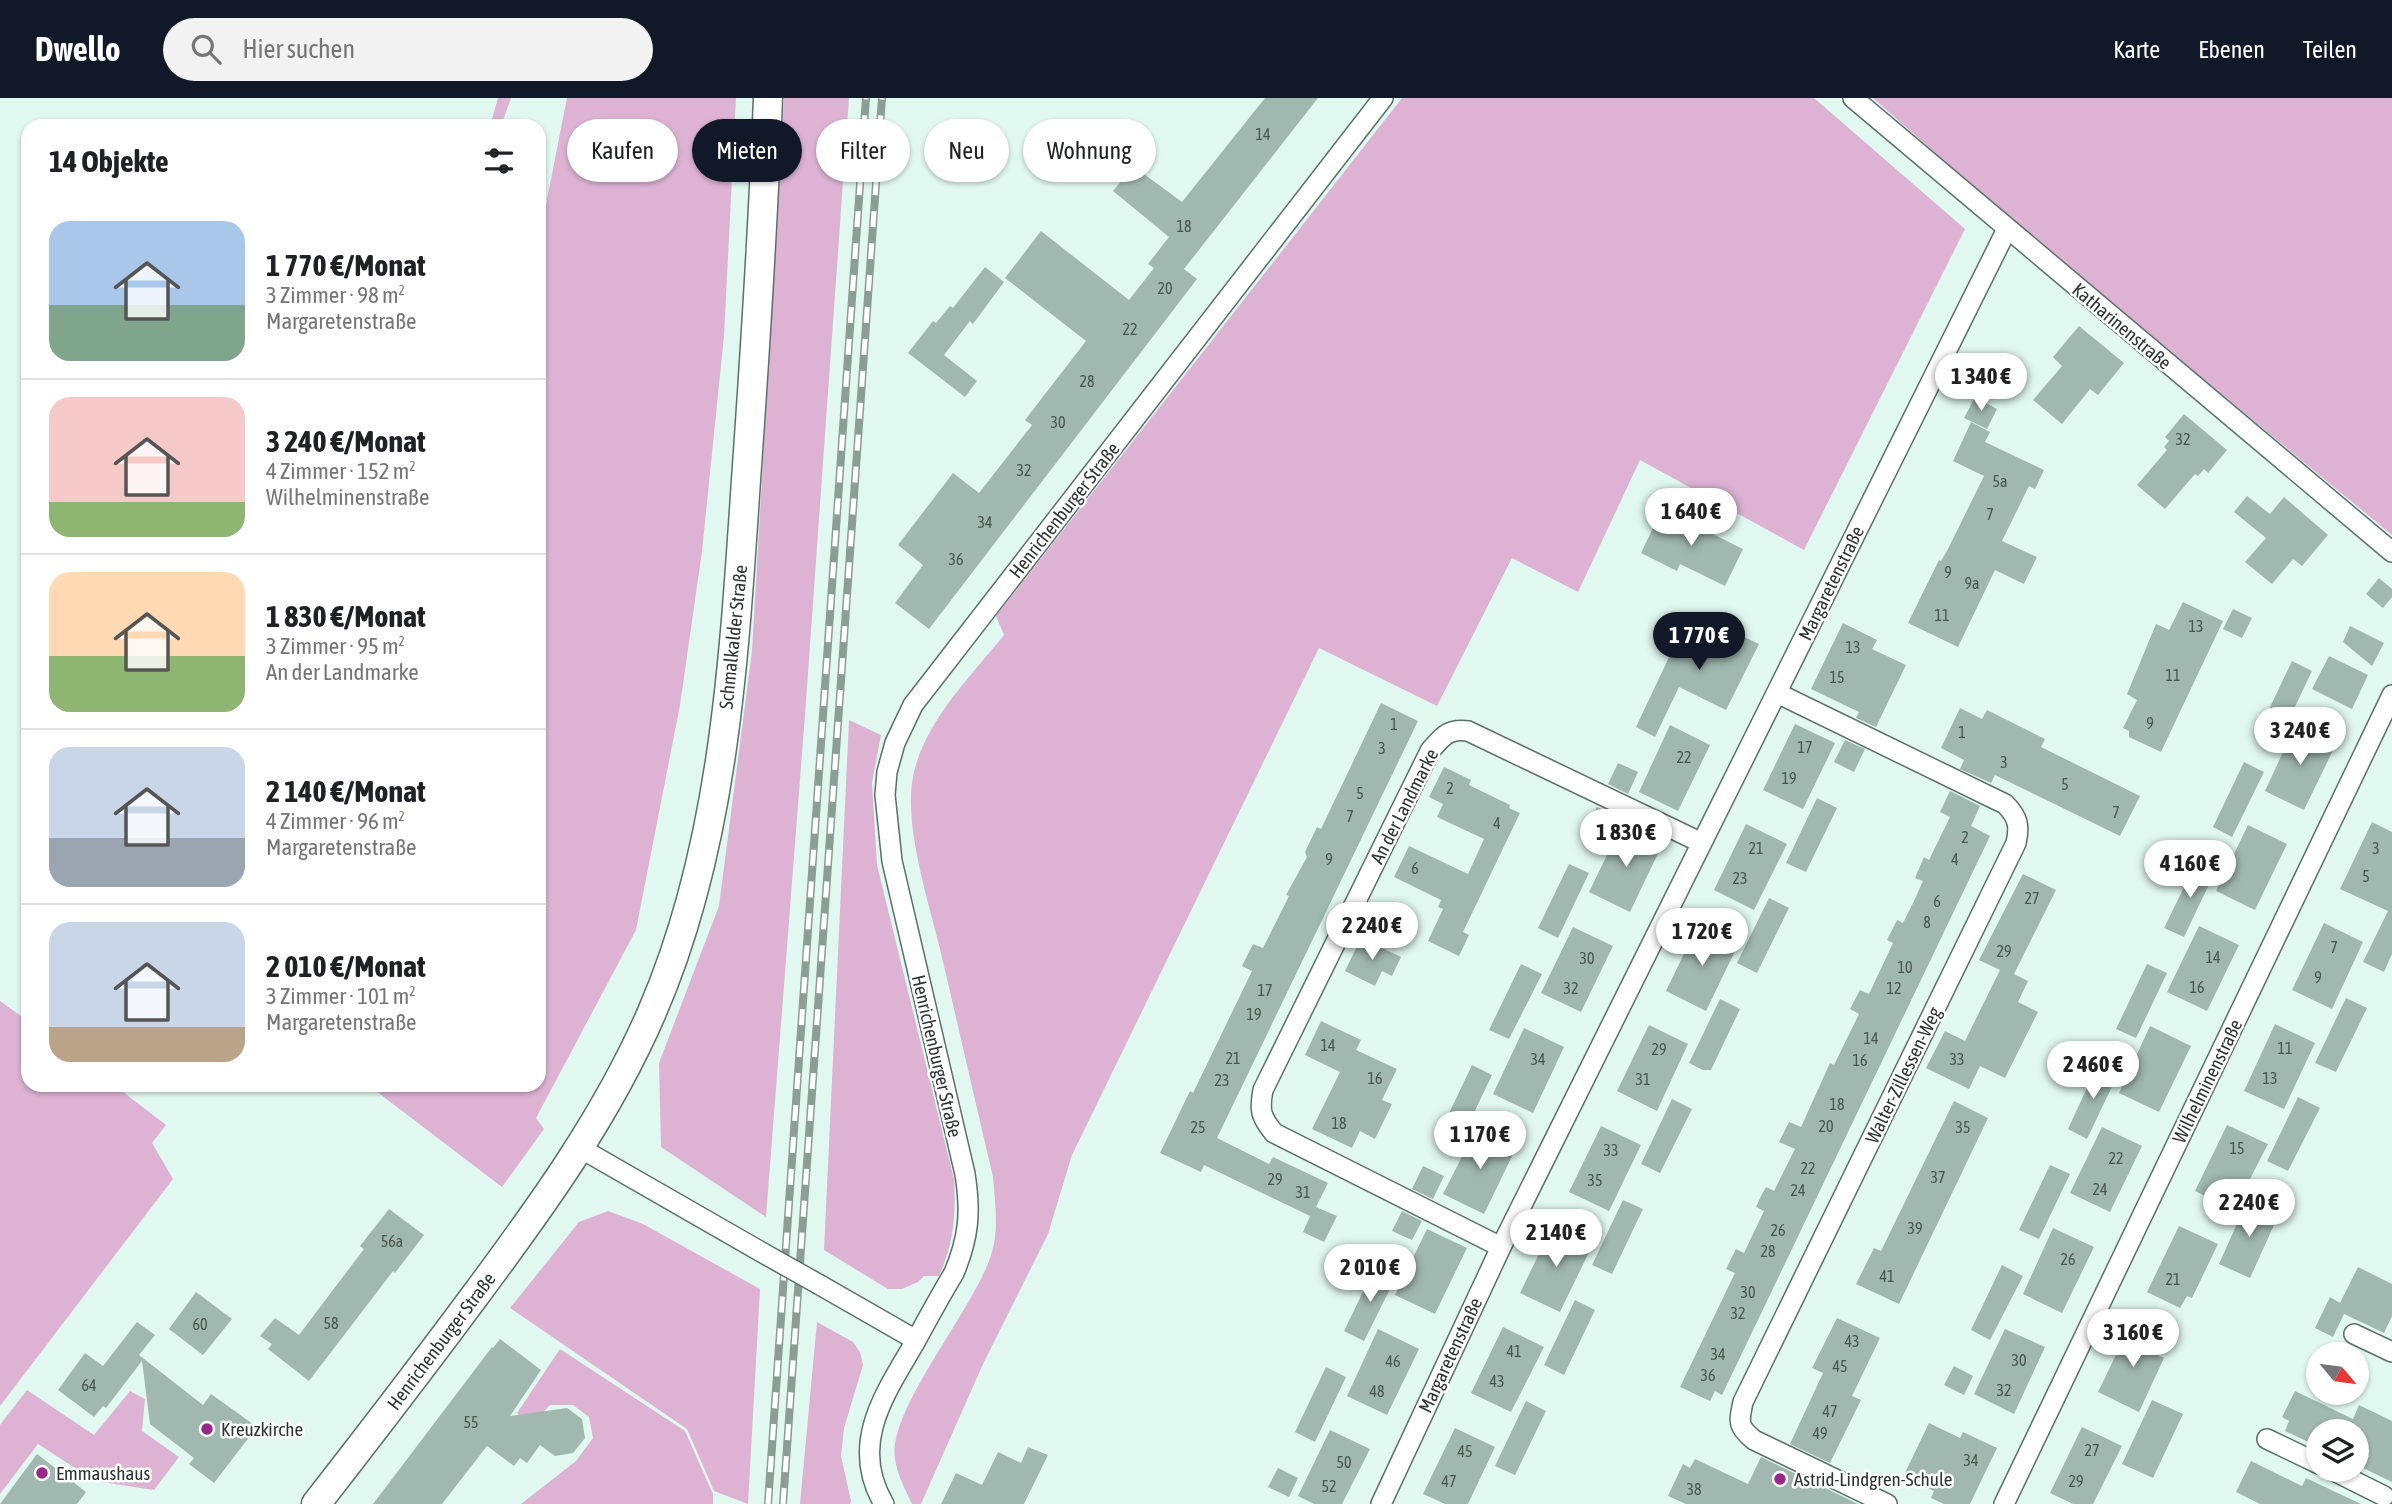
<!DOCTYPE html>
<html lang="de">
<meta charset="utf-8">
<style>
:root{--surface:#fff;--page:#f2f2f2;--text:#202124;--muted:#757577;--line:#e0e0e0;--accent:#111827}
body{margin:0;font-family:"Asap Condensed",sans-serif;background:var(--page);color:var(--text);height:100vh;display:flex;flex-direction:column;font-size:26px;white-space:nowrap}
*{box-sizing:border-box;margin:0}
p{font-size:23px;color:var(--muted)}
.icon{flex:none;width:38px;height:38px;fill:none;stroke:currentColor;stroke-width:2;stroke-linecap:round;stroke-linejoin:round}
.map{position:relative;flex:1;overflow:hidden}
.side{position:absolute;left:21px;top:21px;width:525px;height:973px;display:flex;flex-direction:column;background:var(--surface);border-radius:21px;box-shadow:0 2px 5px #0004}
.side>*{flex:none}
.hud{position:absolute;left:567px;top:21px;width:665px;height:63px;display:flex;gap:14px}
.needle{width:46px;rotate:119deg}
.buttons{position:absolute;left:2306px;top:1244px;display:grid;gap:14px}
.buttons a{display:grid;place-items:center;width:63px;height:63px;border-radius:50%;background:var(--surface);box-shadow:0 2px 5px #0004;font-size:35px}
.price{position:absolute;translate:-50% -60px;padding:0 16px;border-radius:24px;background:#fff;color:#222;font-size:23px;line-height:46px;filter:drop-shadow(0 2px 4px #0008)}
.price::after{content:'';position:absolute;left:50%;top:42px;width:21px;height:16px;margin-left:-10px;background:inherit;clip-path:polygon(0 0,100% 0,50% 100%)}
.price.on{background:var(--accent);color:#fff}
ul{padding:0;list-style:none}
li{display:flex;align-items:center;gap:21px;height:175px;padding:0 28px}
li+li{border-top:2px solid var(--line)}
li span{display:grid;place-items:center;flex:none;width:196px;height:140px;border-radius:21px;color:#555}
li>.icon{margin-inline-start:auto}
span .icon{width:84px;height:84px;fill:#fffc;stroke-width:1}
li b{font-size:30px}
h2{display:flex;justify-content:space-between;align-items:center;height:84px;padding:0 28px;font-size:30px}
.chip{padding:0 24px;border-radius:32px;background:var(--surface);box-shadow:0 2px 5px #0004;font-size:24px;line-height:63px}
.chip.on{background:var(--accent);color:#fff}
header{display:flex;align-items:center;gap:42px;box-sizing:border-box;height:98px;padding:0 35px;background:var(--accent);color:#fff}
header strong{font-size:33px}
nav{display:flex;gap:38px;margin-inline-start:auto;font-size:24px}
.search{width:490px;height:63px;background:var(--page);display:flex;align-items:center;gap:18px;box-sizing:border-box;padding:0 24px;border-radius:38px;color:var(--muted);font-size:26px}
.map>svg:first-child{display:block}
</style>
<header>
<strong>Dwello</strong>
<div class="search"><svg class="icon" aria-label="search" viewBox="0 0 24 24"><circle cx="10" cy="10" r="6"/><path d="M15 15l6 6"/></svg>Hier suchen</div>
<nav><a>Karte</a><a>Ebenen</a><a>Teilen</a></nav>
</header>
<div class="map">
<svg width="2392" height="1406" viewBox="0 0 2392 1406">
<rect width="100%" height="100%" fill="#e0f8ef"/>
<path fill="#ddb2d3" d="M498,0H511L501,28H490Z
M567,0H736L724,238L702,453L680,607L636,832L536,1020L544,1031L502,1089L368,987H539V142Z
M784,0H849L805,617L766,1119L661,1049L659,965L719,808L752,553Z
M1402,0H1814L1965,131L1804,452L1640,362L1578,494L1512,460L1437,608L1319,550L1072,1057L1048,1136L983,1266L921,1406H912C906,1393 897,1376 895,1361C887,1312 977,1208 992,1154C999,1130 995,1104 993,1079C975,1003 958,927 940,851C928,801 902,724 914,674C927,621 971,578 1004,537L996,518Z
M1873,0H2392V437L2013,124Z
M849,622L881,637L872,685L877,767L954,1081C956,1116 954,1145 939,1178H924L918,1184L902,1191H888L824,1152Z
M0,903L28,923V987H114L166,1027L152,1045L173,1081L0,1308Z
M608,1113L643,1126L760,1191L748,1406L714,1393L687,1331L510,1210L579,1124Z
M817,1224L853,1244L860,1254L863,1267L844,1330L841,1358L851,1403L850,1406H800Z
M560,1251L685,1333L713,1396V1406H521L576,1363L593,1340L589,1319L573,1307H550L530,1328L517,1315Z
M27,1292L94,1337L130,1293L145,1301L142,1333L179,1359L154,1392L95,1383L38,1346L0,1396V1327Z"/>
<path fill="#a0b8af" d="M1265,0H1318L1184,171L1197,181L929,531L895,505L923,467L898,447L953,375L979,395L1032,327L1025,322L1086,243L1005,180L1041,133L1129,202L1154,170L1148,166L1169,139L1113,93L1133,68L1182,104Z
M1077,27L1094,39L1076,64L1059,52Z
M985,169L1004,184L973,226L970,223L944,257L977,283L965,299L908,255L933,223L936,225L950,208L953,210Z
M2079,228L2124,265L2098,297L2090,291L2062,326L2033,302L2062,268L2053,259Z
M1975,299L1997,311L1987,331L1964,320Z
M2184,316L2227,352L2208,375L2204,371L2198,378L2195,376L2165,411L2137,387L2167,352L2164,349L2169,343L2165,339Z
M1971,324L1990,334L1985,344L2044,372L2035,391L2029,388L2002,443L2037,459L2024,486L1995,472L1958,549L1908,525L1939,462L1941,463L1948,451L1984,378L1953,363Z
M2247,398L2270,416L2284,399L2328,437L2302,468L2293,461L2272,486L2245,464L2266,440L2234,414Z
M1662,411L1743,451L1725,488L1680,466L1677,473L1641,455Z
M2379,480L2392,491V499L2383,510L2366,496Z
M2183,504L2223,523L2161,654L2129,639V633L2123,630L2137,602L2127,596L2156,526L2169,532Z
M2233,511L2252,520L2242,540L2223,531Z
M1686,523L1720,539L1725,530L1759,546L1726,612L1679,589L1655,639L1636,629Z
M1843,525L1877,542L1872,551L1906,567L1876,629L1856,620L1859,614L1811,591Z
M2350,528L2384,545L2372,568L2343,544Z
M2329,558L2368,577L2352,611L2312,591Z
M2292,563L2312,573L2281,638L2261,628Z
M1381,605L1418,623L1217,1040L1269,1066L1273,1059L1328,1085L1316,1109L1337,1118L1324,1144L1303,1134L1310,1118L1204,1067L1201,1074L1160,1055L1190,993L1193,995L1252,873L1242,868L1253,846L1263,850L1289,798L1286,797L1307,759L1305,754L1317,729L1321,731Z
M1960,610L1982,621L1987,612L2045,641L2041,649L2140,698L2120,738L1995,677L1991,685L1960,671L1964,662L1941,650Z
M1795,626L1835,645L1803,711L1763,692Z
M2296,626L2336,646L2304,712L2265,693Z
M1670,627L1710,647L1678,713L1639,694Z
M1845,642L1865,651L1854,674L1834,664Z
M2244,664L2264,674L2232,739L2213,729Z
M1618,665L1638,674L1628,696L1608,686Z
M1444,669L1471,682L1469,687L1510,707L1509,710L1520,715L1463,834L1469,837L1459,858L1428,843L1443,811L1438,809L1441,802L1394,779L1409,748L1468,776L1484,741L1437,719L1443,706L1429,699Z
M1950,693L1980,708L1971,728L1990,738L1722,1297L1715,1293L1710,1303L1680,1289L1735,1175L1726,1171L1736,1151L1744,1155L1764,1113L1756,1109L1761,1098L1766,1089L1774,1093L1795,1051L1779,1044L1789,1024L1801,1029L1830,965L1834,967L1859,916L1850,911L1860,892L1869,896L1893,845L1887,842L1897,822L1903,825L1913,805L1923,783L1915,780L1924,759L1929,762L1950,719L1940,714Z
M1817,700L1837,710L1806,774L1786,765Z
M1597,709L1617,718L1607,740L1587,730Z
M2372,724L2392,734V856L2384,874L2363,864L2388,813L2340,791Z
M1746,726L1787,746L1754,812L1714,792Z
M2248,727L2287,746L2255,812L2216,793Z
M1621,728L1662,747L1630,814L1589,794Z
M2196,765L2215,774L2184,839L2164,830Z
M1569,766L1589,775L1558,840L1538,830Z
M2023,776L2056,792L2014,876L2028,883L2018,904L2038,914L2005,980L1980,968L1969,991L1926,970L1945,933L1965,943L2000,872L1979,862Z
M1769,800L1789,810L1757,875L1737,865Z
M2324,825L2363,844L2332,911L2292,892Z
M1698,827L1738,847L1706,913L1666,893Z
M2199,828L2239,847L2207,913L2167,894Z
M1573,829L1613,848L1581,914L1541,895Z
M1361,840L1401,859L1392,878L1382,873L1375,888L1345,873Z
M1521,866L1542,876L1509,941L1489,932Z
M2147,866L2167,875L2136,940L2116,931Z
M2346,900L2367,910L2336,974L2315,965Z
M1720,901L1740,911L1711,972H1703L1689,965Z
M1321,923L1361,942L1356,952L1397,971L1382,1002L1392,1006L1375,1041L1360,1033L1352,1050L1312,1031L1340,974L1305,957Z
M2275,926L2315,945L2284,1011L2244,993Z
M1649,927L1688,946L1657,1013L1617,993Z
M2150,928L2191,948L2159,1014L2119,995Z
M1524,930L1564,949L1533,1015L1493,996Z
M2098,966L2118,976L2087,1041L2068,1031Z
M1472,967L1492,977L1461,1042L1441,1032Z
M2298,999L2320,1010L2288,1073L2267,1063Z
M1672,1001L1692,1011L1660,1075L1641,1066Z
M1954,1003L1988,1020L1899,1206L1856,1186L1874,1150L1881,1153Z
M2227,1027L2268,1046L2234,1112L2195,1093Z
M1601,1028L1641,1047L1609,1113L1569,1094Z
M2102,1029L2142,1048L2110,1114L2070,1095Z
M1476,1031L1516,1050L1484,1116L1443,1096Z
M2050,1067L2070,1076L2039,1141L2019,1132Z
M1423,1068L1444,1078L1433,1101L1412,1091Z
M2248,1101L2279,1116L2250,1180L2219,1166Z
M1623,1102L1643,1111L1612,1176L1592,1167Z
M389,1111L424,1137L395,1175L393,1173L309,1283L268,1251L272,1246L260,1238L275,1220L299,1237L364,1151L360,1148Z
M1402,1113L1422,1123L1412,1142L1392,1133Z
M2179,1128L2218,1146L2192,1200L2187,1198L2180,1210L2147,1194Z
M1552,1129L1592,1148L1560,1214L1520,1195Z
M2053,1130L2094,1149L2062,1215L2023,1196Z
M1427,1131L1467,1150L1435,1216L1395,1197Z
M2002,1167L2023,1178L1990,1242L1971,1232Z
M1375,1169L1396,1179L1364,1243L1344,1233Z
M2358,1169L2392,1186V1218L2384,1235L2344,1216L2333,1239L2315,1230L2330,1199L2340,1205Z
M196,1194L232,1221L203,1257L169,1231Z
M1575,1202L1595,1212L1564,1277L1544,1267Z
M1837,1220L1880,1240L1852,1298L1861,1302L1830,1365L1790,1346L1823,1275L1812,1270Z
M137,1224L155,1237L139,1257L203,1307L211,1296L257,1329L214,1385L189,1366L194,1360L150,1326L142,1263L106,1310L103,1308L94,1319L58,1292L85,1255L103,1268Z
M2130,1228L2164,1244L2158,1257L2164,1260L2139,1314L2098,1294Z
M1503,1229L1544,1249L1511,1314L1471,1295Z
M1378,1231L1419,1251L1387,1317L1347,1298Z
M2005,1231L2045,1249L2014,1316L1974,1296Z
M500,1241L541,1272L510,1318L567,1310L582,1321L585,1340L573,1355L555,1358L540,1347L527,1365L520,1360L514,1368L487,1348L442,1406H373L492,1249L493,1250Z
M1954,1268L1973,1278L1964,1297L1944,1287Z
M1326,1269L1346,1279L1315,1344L1295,1334Z
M2295,1293L2353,1321L2359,1307L2392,1323V1384L2357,1367V1334H2319V1349L2285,1333L2289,1323L2282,1319Z
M2152,1302L2183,1316L2153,1380L2122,1366Z
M1526,1303L1546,1313L1515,1377L1495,1368Z
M1929,1325L1960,1340L1963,1334L1997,1350L1970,1406H1944L1931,1400L1934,1393L1903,1379Z
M2082,1329L2122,1348L2093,1406H2073L2050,1395Z
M1455,1330L1495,1349L1468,1406H1445L1423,1396Z
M1330,1332L1370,1351L1342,1406H1314L1298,1398Z
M1028,1349L1048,1357L1024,1406H941L956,1375L982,1387L998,1354L1021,1365Z
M37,1356L86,1394L77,1406H0Z
M1761,1359L1819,1387L1858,1406H1686L1668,1398L1683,1366L1690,1370L1695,1361L1748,1386Z
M2251,1363L2302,1388L2306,1380L2361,1406H2260L2236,1394Z
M1278,1370L1298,1380L1289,1399L1268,1389Z"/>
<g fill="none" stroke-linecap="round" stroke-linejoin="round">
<defs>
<path id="street" d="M1853,0L2392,454
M1777,595L2005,706C2018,719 2020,728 2016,745L1743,1304C1739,1324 1737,1328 1754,1342L1887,1406
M580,1050L763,1155
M1501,1149L1274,1035C1261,1019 1259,1013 1263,992L1430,653C1442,639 1448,630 1468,633L1702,745
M820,1187L916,1242
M2354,1236L2392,1254
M2267,1341L2319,1366
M2332,1372L2384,1398
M884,1406C849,1347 884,1297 914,1246C927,1222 940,1198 954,1175C969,1139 971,1114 965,1076L892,763L885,697L887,674L895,645L913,607L1383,0
M1381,1406L1501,1149L2007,131
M2004,1406L2392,597"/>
<path id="secondary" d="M316,1406C369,1338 422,1269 474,1199C541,1109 607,1018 652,914C724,748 734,561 746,382C755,255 763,128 768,0"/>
</defs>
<use href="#street" stroke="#5b7068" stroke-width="22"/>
<use href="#secondary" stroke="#5b7068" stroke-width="31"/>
<use href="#street" stroke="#fff" stroke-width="19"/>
<use href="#secondary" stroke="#fff" stroke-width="28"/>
<defs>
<path id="rail" d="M768,1406L866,0
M783,1406L882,0"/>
</defs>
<use href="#rail" stroke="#8c9d96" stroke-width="8"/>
<use href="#rail" stroke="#fff" stroke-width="5" stroke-dasharray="16" stroke-linecap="butt"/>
<defs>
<path id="street-bridge" d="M763,1155L820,1187"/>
</defs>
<use href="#street-bridge" stroke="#5b7068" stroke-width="22" stroke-linecap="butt"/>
<use href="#street-bridge" stroke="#fff" stroke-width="19"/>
</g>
<g fill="#972888" stroke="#fff" stroke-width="2.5">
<circle cx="207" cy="1331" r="7"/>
<circle cx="42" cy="1375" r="7"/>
<circle cx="1780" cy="1381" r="7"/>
</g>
<g text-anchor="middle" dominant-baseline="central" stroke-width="5" stroke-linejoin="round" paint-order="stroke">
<g font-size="16" fill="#495650">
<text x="1263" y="36">14</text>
<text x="1184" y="128">18</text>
<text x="1165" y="190">20</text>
<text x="1130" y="231">22</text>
<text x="1087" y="283">28</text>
<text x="1058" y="324">30</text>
<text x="2183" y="341">32</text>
<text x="1024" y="372">32</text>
<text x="2000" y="383">5a</text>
<text x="1990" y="416">7</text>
<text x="985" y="424">34</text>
<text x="956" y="461">36</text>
<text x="1948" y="474">9</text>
<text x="1972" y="485">9a</text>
<text x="1942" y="517">11</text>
<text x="2196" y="528">13</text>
<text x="1853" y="549">13</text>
<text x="2173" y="577">11</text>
<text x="1837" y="579">15</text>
<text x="2150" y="625">9</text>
<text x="1394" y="626">1</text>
<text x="1962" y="634">1</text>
<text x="1805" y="649">17</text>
<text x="1382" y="650">3</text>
<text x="1684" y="659">22</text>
<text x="2004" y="664">3</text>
<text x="1789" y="680">19</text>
<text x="2065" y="686">5</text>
<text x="1450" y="690">2</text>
<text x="1360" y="695">5</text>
<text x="2116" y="714">7</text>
<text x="1350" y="718">7</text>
<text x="1497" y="725">4</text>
<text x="1965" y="739">2</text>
<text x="1756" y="750">21</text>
<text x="2376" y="750">3</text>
<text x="1329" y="761">9</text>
<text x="1955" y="761">4</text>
<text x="1415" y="770">6</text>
<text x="2366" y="778">5</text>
<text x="1740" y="780">23</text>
<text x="2032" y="800">27</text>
<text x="1937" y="803">6</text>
<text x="1927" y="824">8</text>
<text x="2334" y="849">7</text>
<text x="2004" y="853">29</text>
<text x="2213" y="859">14</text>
<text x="1587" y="860">30</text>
<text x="1905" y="869">10</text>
<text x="2318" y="879">9</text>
<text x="2197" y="889">16</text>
<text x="1571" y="890">32</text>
<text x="1894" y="890">12</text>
<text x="1265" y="892">17</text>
<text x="1254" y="916">19</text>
<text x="1871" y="940">14</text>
<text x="1328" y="947">14</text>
<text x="2285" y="950">11</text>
<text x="1659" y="951">29</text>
<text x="1233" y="960">21</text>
<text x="1538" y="961">34</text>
<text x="1957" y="961">33</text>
<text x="1860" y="962">16</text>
<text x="1375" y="980">16</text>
<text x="2270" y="980">13</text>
<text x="1643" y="981">31</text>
<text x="1222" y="982">23</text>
<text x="1837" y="1006">18</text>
<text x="1339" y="1025">18</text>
<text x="1826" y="1028">20</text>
<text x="1198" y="1029">25</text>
<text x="1963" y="1029">35</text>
<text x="2237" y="1050">15</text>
<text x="1611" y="1052">33</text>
<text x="2116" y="1060">22</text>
<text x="1808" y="1070">22</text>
<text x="1938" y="1079">37</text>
<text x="1275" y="1081">29</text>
<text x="1595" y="1082">35</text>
<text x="2100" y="1091">24</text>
<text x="1798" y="1092">24</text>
<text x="1303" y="1094">31</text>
<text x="1915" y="1130">39</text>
<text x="1778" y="1132">26</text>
<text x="392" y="1143">56a</text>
<text x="1768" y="1153">28</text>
<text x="2068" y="1161">26</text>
<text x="1887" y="1178">41</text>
<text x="2173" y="1181">21</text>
<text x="1748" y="1194">30</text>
<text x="1738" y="1215">32</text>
<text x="331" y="1225">58</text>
<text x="200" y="1226">60</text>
<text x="1852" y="1243">43</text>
<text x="1514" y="1253">41</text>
<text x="1718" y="1256">34</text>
<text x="2019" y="1262">30</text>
<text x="1393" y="1263">46</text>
<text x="1840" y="1268">45</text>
<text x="1708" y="1277">36</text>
<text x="1497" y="1283">43</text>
<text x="89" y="1287">64</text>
<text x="2004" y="1292">32</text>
<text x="1377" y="1293">48</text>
<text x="1830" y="1313">47</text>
<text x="471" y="1324">55</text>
<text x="1820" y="1335">49</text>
<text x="2092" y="1352">27</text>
<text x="1465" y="1353">45</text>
<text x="1971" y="1362">34</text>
<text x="1344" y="1364">50</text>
<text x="1449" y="1383">47</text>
<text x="2076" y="1383">29</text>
<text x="1329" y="1388">52</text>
<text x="1694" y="1391">38</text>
</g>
<g font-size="19" fill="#2c3531" stroke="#fff">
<text transform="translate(2122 228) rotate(40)">Katharinenstraße</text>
<text transform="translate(1064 412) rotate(-52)">Henrichenburger Straße</text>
<text transform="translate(1831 485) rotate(-64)">Margaretenstraße</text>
<text transform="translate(733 539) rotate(-84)">Schmalkalder Straße</text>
<text transform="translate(1404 708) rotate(-63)">An der Landmarke</text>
<text transform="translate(937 958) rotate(77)">Henrichenburger Straße</text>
<text transform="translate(1903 977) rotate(-64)">Walter-Zillessen-Weg</text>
<text transform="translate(2207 983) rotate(-64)">Wilhelminenstraße</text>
<text transform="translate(441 1243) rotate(-53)">Henrichenburger Straße</text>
<text transform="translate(1450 1257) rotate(-65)">Margaretenstraße</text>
</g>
<g font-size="19" fill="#2c3531" stroke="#fff" text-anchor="start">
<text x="221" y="1331">Kreuzkirche</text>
<text x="56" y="1375">Emmaushaus</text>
<text x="1794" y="1381">Astrid-Lindgren-Schule</text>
</g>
</g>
</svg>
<div class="buttons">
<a><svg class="needle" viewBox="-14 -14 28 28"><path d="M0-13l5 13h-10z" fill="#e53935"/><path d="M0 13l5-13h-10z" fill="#757577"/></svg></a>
<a><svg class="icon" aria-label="layers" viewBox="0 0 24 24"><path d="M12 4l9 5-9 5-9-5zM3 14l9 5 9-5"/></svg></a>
</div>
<b class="price" style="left:1981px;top:315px">1 340 €</b>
<b class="price" style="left:1691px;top:450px">1 640 €</b>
<b class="price on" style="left:1699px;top:574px">1 770 €</b>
<b class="price" style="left:2300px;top:669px">3 240 €</b>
<b class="price" style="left:1626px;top:771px">1 830 €</b>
<b class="price" style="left:2190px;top:802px">4 160 €</b>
<b class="price" style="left:1372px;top:864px">2 240 €</b>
<b class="price" style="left:1702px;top:870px">1 720 €</b>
<b class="price" style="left:2093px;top:1003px">2 460 €</b>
<b class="price" style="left:1480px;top:1073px">1 170 €</b>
<b class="price" style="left:2249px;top:1141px">2 240 €</b>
<b class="price" style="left:1556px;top:1171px">2 140 €</b>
<b class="price" style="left:1370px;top:1206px">2 010 €</b>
<b class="price" style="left:2133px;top:1271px">3 160 €</b>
<div class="hud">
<a class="chip">Kaufen</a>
<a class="chip on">Mieten</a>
<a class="chip">Filter</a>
<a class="chip">Neu</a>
<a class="chip">Wohnung</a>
</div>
<section class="side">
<h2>14 Objekte<svg class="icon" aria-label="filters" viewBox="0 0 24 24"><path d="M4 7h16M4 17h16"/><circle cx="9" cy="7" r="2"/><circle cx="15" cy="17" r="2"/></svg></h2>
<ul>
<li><span style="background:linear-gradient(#a9c7e8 60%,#7fa58c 0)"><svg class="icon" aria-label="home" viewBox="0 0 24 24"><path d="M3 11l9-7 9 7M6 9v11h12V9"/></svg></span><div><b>1 770 €/Monat</b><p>3 Zimmer · 98 m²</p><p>Margaretenstraße</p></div></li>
<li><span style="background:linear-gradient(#f6c9c9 75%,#8fb573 0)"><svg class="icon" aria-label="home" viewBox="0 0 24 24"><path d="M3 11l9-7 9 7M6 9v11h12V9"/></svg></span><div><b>3 240 €/Monat</b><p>4 Zimmer · 152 m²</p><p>Wilhelminenstraße</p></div></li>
<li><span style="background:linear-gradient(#ffd9b3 60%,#8fb573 0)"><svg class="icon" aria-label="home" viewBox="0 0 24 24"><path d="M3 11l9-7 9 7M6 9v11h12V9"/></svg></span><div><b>1 830 €/Monat</b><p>3 Zimmer · 95 m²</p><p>An der Landmarke</p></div></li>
<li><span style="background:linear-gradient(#c9d6e8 65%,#9aa5b1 0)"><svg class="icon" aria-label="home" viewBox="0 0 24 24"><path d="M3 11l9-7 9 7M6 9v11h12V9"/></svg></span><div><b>2 140 €/Monat</b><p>4 Zimmer · 96 m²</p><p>Margaretenstraße</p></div></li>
<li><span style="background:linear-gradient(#c9d6e8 75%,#b9a48a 0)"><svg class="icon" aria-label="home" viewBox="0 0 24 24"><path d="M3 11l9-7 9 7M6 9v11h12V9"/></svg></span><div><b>2 010 €/Monat</b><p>3 Zimmer · 101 m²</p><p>Margaretenstraße</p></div></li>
</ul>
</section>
</div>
